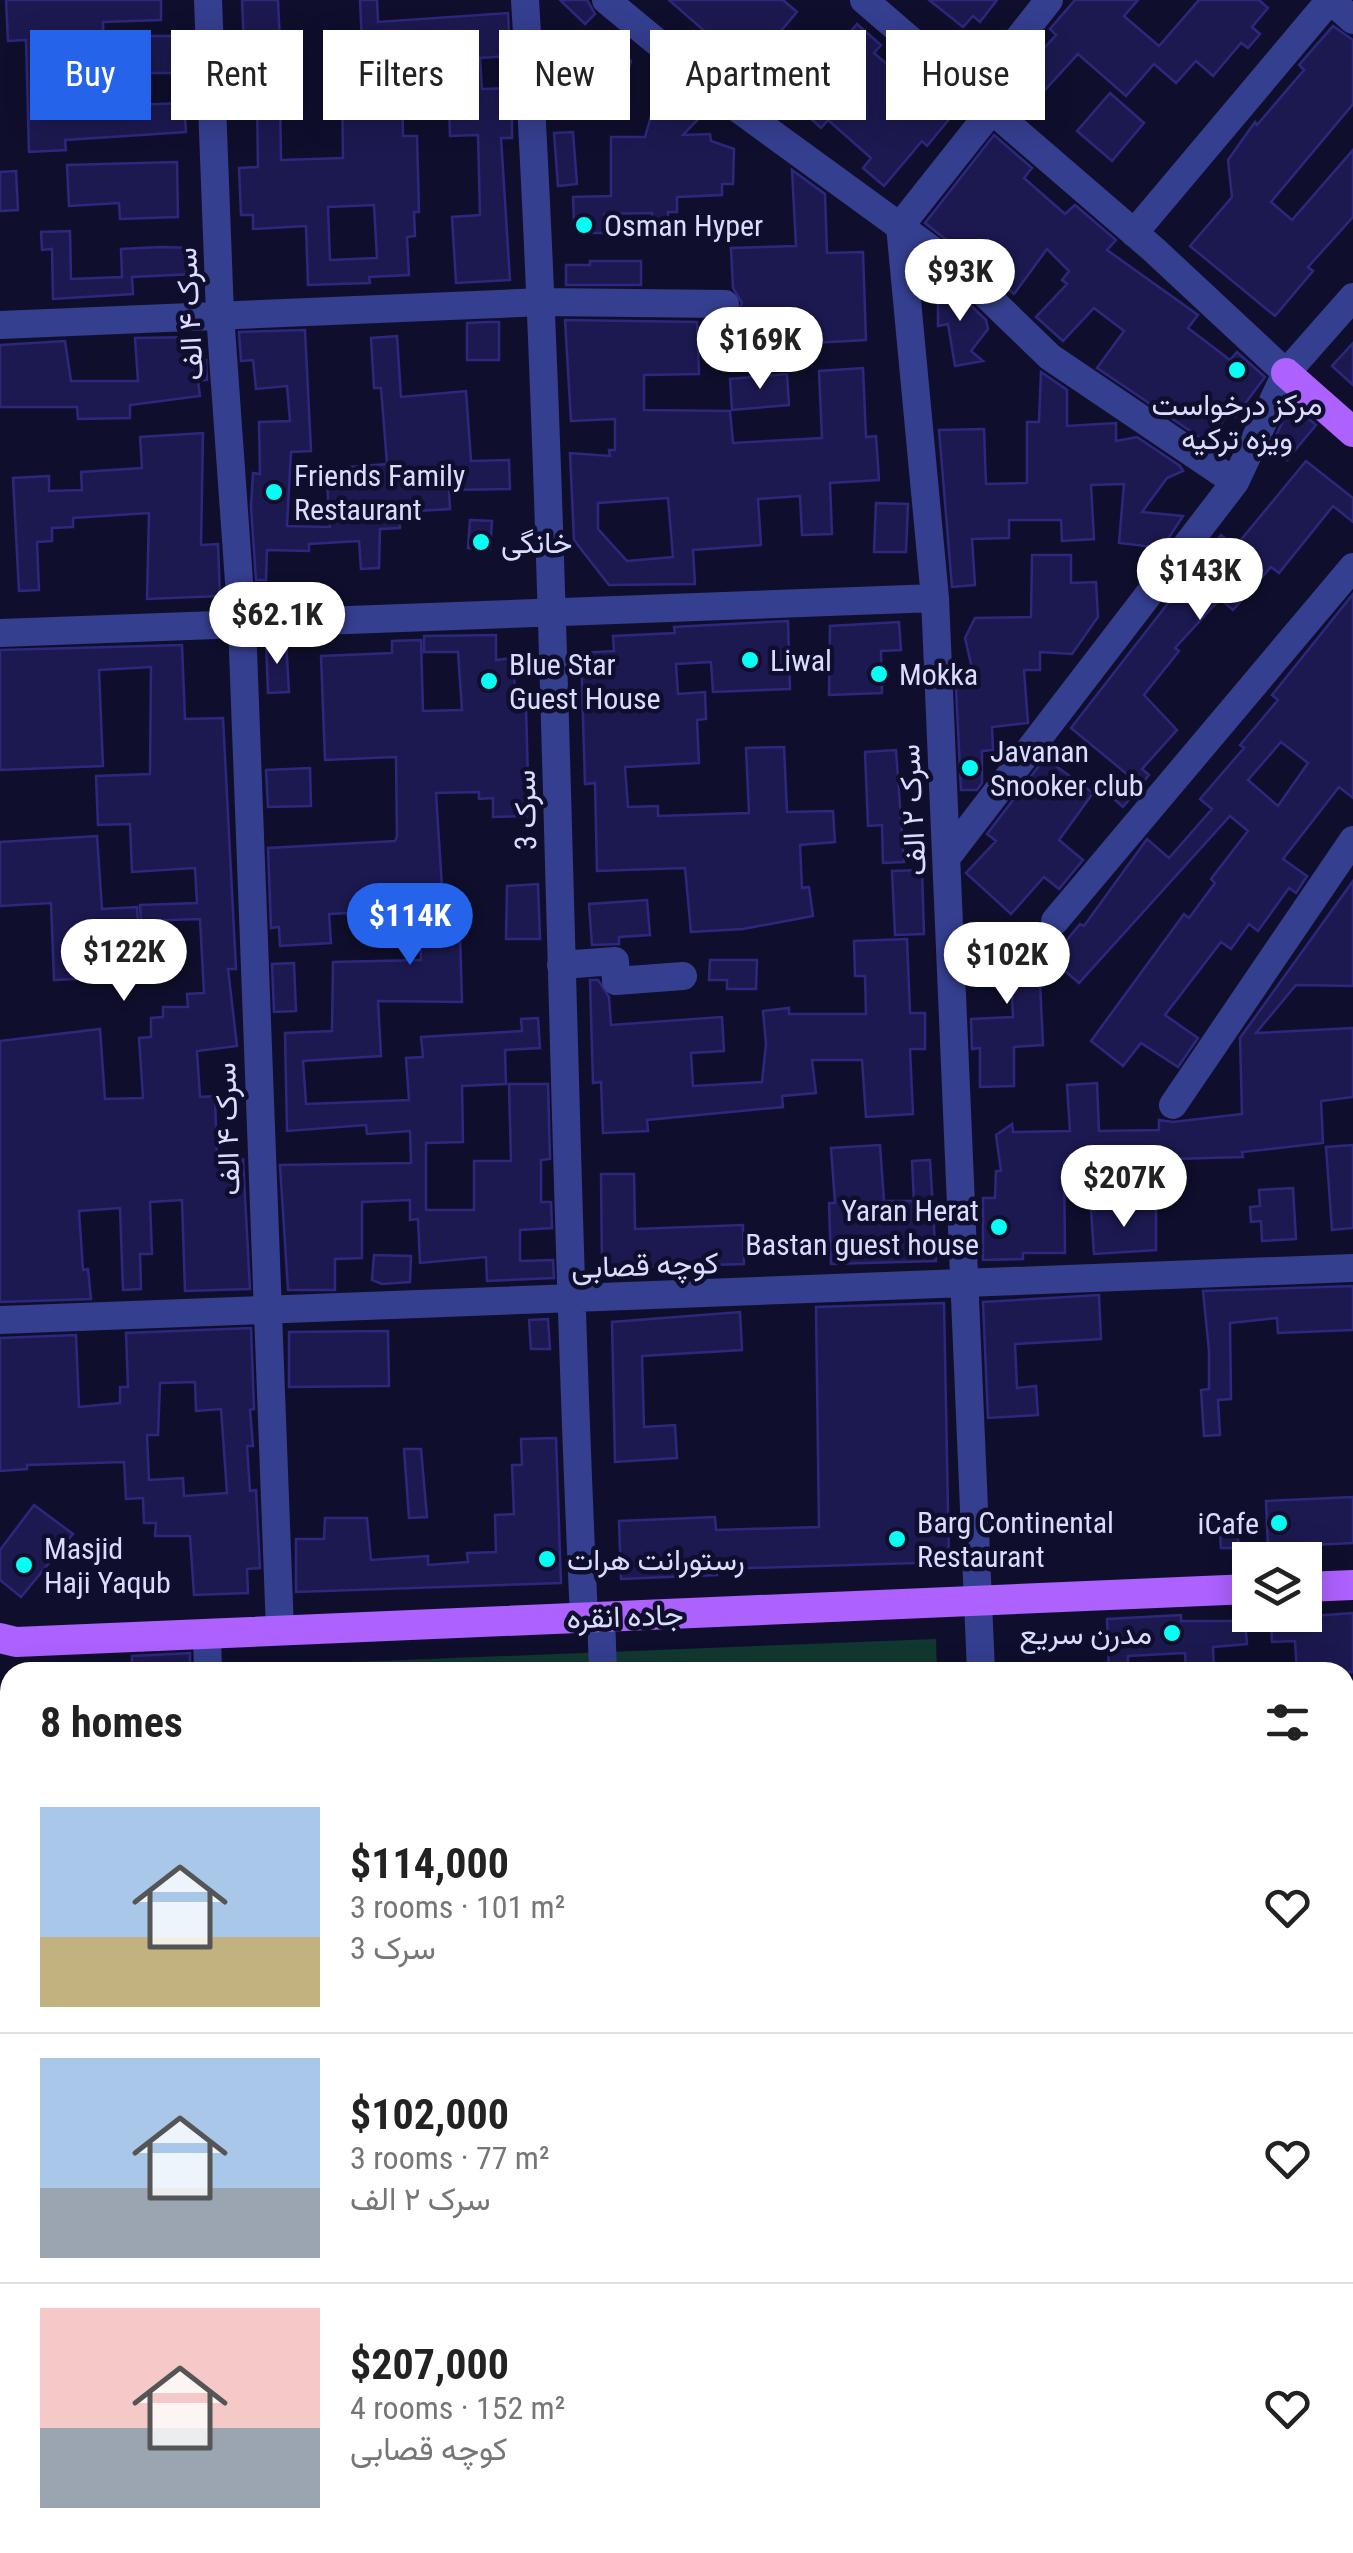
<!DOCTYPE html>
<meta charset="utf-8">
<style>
:root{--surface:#fff;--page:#f6f6f6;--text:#222;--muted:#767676;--line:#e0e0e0;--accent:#2563eb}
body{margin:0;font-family:"Roboto Condensed",Vazirmatn,sans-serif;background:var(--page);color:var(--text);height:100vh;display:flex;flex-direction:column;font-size:38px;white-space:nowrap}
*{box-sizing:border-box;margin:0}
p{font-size:32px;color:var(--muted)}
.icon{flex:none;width:55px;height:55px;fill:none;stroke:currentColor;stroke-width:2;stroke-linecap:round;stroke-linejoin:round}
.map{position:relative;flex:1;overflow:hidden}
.details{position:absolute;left:0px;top:1662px;width:1355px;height:892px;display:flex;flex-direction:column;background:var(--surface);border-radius:30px 30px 0 0;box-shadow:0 5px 25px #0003}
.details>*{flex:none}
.hud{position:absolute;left:30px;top:30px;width:1295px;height:90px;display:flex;gap:20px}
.tools{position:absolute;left:1232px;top:1542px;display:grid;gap:20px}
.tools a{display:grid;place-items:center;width:90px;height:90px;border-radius:0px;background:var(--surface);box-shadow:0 5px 25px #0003;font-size:50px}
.price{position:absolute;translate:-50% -85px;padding:0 22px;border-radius:35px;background:#fff;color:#222;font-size:32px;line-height:65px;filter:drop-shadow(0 2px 5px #0008)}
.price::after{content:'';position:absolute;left:50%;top:60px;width:30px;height:22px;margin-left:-15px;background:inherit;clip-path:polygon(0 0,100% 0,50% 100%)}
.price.on{background:var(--accent);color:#fff}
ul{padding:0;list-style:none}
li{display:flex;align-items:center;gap:30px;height:250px;padding:0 40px}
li+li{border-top:2px solid var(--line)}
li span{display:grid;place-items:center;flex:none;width:280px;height:200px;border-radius:0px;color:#555}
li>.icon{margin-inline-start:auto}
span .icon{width:120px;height:120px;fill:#fffc;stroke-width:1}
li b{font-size:42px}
h2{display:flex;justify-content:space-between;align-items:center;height:120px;padding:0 40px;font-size:42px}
.tag{padding:0 35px;border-radius:0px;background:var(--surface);box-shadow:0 5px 25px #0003;font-size:35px;line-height:90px}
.tag.on{background:var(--accent);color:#fff}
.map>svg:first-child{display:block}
</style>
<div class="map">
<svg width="1353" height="2553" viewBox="0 0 1353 2553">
<rect width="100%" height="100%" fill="#0f0f2d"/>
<path fill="#113830" d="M936,1639L937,1672H227V1667Z
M270,2545H975L976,2553H270Z"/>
<path fill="#1c1950" stroke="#2d287e" stroke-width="2.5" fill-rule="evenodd" d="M6,0H161V20L103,22L105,106L184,103L186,132L65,140L66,150L29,152L26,40L8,41Z
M242,0H278L280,43L244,45Z
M360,0H377L378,22L508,13L510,56L480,58L482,89L512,88V138H501L510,280L456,283L452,217L480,215L478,135L450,136L448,76L402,82L403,136H417L419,212H414L415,236L407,237L409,275L369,277L370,283L308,285L306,226L253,229V215H241L239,168L258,167L257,99L280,97L281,160L343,158L342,82H333V45L362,44ZM374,205L377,258L330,260L328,207Z
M560,0H587L595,14L585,24Z
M669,0H783L797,12L780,32L822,65L857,24L881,45L874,53L916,89L925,78L960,106L927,146L922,141L884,186L863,168L871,158L828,120L821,128L795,104L816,80L789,59L775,77L722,36L717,42Z
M929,0H997L980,22L973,16L963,27Z
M1075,0H1138L1124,16L1159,46L1199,0H1259L1268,8L1252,27L1260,34L1248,48L1241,43L1213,76L1196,61L1176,83L1154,64L1126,96L1078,54L1033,103L1011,84L1056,35L1050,29Z
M1333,26L1353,40V104L1271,202L1292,220L1353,150V217L1308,267L1313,271L1275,316L1190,246L1232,197L1228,160L1255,122L1257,125L1304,70L1299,65Z
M609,35V41L631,61L626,79L590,48L591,73L566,74L565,37Z
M149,36H191V73H149Z
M671,77L709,108L683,135L710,134L711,141L734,149L733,184H722V195L677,197V212H668V230H652V213L604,214V233H580V222H574L573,197L611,196V137H645L658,92Z
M1110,93L1144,123L1112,161L1077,131Z
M573,132L577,184L558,186L554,133Z
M994,135L1032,168L1024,178L1065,214L1075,205L1116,240L1107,250L1198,315L1188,328L1230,360L1237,352L1265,377L1235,417L1229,412L1208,443L1097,368L1124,331L1094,308L1063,341L1036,317L1067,284L1062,280L1069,271L1047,249L1014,294L925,223Z
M177,162L178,217L120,219L119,203L69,206L67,165Z
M792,170L825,194L827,253L863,252L866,340L738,347L736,317L742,303L733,288L731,248L796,246Z
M16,171L18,210L0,211V172Z
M70,231L71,279L122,277L121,249L160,247L193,248L194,274L132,277L133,294L53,299L52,249L42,250L41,232Z
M590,261H641V285H566V265H590Z
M943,279L986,320L988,329L971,351L983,361L955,366L948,324L938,326V285Z
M565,320L697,322L699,374L644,375V410L730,411L733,443L822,438L819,371L863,368L866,437L876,436L879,480L830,483L832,534L802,535L800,496L758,499L761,545L693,550L695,584L609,585L574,540L570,453L610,456L609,450H615V419L571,421ZM668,498L673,557L627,561L598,529V503Z
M488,322H499V360H467V323Z
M305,330L311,451L291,452L287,526L330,527L326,469L387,464L381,388H374L371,338L397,336L401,397L466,391L471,461L509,460L510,489L449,490L450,509L399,512L400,528L380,529L379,568L361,569L359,541L309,544V551L267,550L266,580H256L251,507L253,473L260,474L259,422L290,421L287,386L256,389L253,360L241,361L239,332Z
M200,337V360H206L207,380L198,381L200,396L130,405V418L78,419L77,407H0V345L65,341L71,381H138L135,338Z
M1353,343V385L1332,366Z
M1041,372L1067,390V426L1116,423V441L1137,437L1180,466L1183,471L1167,478L1142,512L1183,516L1162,548L1119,543L1124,484L1091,485L1094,539L1062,541L1061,520H1009V538L972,539L975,585L952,587L939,430L984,429L986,484L1027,483V422H1039Z
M787,374L789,405L732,410L730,379Z
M1291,404L1316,425L1287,460L1271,446Z
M203,433L201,545L218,544L220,596L147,599L149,513L73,518V527L52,528V541L37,542L39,590L19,591L13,478L49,476V491L82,490L81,472L142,468L140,437Z
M1306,461L1353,498V522L1333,506L1279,573L1271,567L1233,610L1220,599L1175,648L1179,651L1144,695L1177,730L1142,769L1149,775L1123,807L1111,796L1128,775L1071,728L1221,535L1235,547Z
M876,503L908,504L906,552H874Z
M470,520L492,521L490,549L468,548Z
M1032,555H1071V583L1096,582L1098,617L1072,654L1040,652V670H1024L1028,723L992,727L993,750L982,751V783L977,790H961L956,688L976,686L965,638L975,618L1031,617Z
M1353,594V798L1339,787L1283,859L1307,876L1296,893L1289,888L1258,931L1249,924L1231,949L1221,942L1165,1015L1198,1038L1178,1067L1141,1043L1123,1066L1091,1041L1184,914L1189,918L1215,883L1211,879L1248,831L1230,816L1079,983L1051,959L1080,924L1084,926L1147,839L1169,858L1212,809L1200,799L1244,748L1240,745L1278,700L1272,695ZM1281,742L1308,763L1278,806L1248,780Z
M788,621L790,689L713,692L711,662L676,664L678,694L705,692L706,719L697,720L699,763L625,767L628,807L658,806V816L749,813L746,748L784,747L787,812L833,811L835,842L800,845L802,888L809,887L813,916L743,929L691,932L685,868L597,871L595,783L585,784L581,653L614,651L613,636L675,633L674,627Z
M899,622L901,650L881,651L882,693L829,695L830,626Z
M496,635V660L513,658L516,707H526L529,816L493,817V798L479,799V792L436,793L443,903L459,902L462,1002L378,1001L381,1056L303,1061L306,1104L409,1100L406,1058L423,1057L421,1037L522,1031L521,1019L538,1018L540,1048L505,1050L506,1084L462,1086L463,1142L426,1143V1210H474V1161H511L509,1084H548L550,1159L541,1160V1202H551L552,1228L520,1230V1261L553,1260L554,1278L487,1281L486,1257L420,1263L418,1219L410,1220V1200L362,1202V1258L335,1259V1290H288L280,1165L411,1163L410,1131L367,1134L366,1125L287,1131L285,1033L332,1031L333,962L421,960L419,910L329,914L331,943L280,946L279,927L271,928L268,848L395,841L397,836L396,757L325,760L321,656L392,653V641L421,640L423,711L462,710L458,652H424V636Z
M286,640L289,692L268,693L266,641Z
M182,645L185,719L223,718L236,969H228L237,1046L197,1051L200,1097L215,1096L217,1161L243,1159L250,1289L185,1291L182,1200L150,1202L152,1254H140L141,1289L123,1290L120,1208L79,1211L83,1270L88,1269L91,1299L0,1302V1041L100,1029L105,1099L143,1098L139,1038L151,1037V1018L163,1017V1007H188L187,994L204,993L200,919L141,921L140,905L197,903L195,868L132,872L130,824L98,825L96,776L150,774L151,667L99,670L103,766L0,770V650Z
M896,750L904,862L883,863L882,825L868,826L865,752Z
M1045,758L1093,793L1059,840L1083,860L1059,889L1044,877L1011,914L966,873L996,841L987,834Z
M310,768L311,806L268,807L266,770Z
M97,836L102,909L137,907L141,968L101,970V978L54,980L51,903L0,906V842Z
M922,870L924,934L895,935L892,871Z
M1353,881V986L1296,985L1256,1033L1353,1028V1097L1321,1101L1323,1143L1242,1152L1243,1157L1064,1162L1065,1253H1023V1259L983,1260V1198H995L996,1171H1001L996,1135L1012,1124L1013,1132L1070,1131L1067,1085L1097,1083L1099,1131L1159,1130V1120L1173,1122L1242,1114L1240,1038Z
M538,884L540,939H506L507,886Z
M647,900L650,935L619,937V944L592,945L589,904Z
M907,939L910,1013H925V1049H910L913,1114L866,1117L862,1060H812L816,1093L782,1096L783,1107L647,1120L648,1131L603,1133L601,1082L593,1083L590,980H598L609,997L611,1025L722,1017L724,1051L691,1053L693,1086L762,1082L766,1044L763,1011L789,1008V1014H866L865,976H855L854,941Z
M1038,941L1043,1045L1014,1047V1086L980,1087V1048L972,1049L971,1019L1013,1017L1011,978L969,979L967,944Z
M710,960H757L756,989H727V980H709Z
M294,963L296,1011L274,1012L272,964Z
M880,1145L884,1201H914L912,1161L930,1160L936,1261L831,1264L829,1203H835L831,1148Z
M1353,1145V1228L1332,1230L1326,1147Z
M601,1174H634L635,1229L743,1225L744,1264L602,1268Z
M1293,1188L1296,1239L1262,1241L1261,1221L1251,1222L1250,1207L1260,1206L1259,1190Z
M1156,1206V1250L1094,1254L1091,1210Z
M374,1255L411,1256L410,1282L382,1284L372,1280Z
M1353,1286V1330L1278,1333L1277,1318L1230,1323L1231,1399L1218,1400L1220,1435L1204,1436L1201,1390L1209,1389V1351L1203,1291Z
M1099,1295L1101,1339L1015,1344L1017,1388L1036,1386L1038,1415L988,1418L983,1302Z
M944,1303L949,1562L717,1569V1575L621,1579L619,1521L715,1517L716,1530L819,1527L816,1307Z
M740,1312L742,1350L642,1356L644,1427L675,1425L677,1458L615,1462L612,1322Z
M548,1319L550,1349H531L529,1320Z
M251,1328L254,1409L250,1410L253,1446H247L250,1491L256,1490L260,1568L247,1569L248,1593L194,1595L190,1536H155L156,1523H144L143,1498L126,1499L124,1462L27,1465V1469L0,1471V1338L76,1335L79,1407L120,1403V1387H128L126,1333ZM195,1382L196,1411L221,1409L227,1493L184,1496L183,1478L149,1480L147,1435H158L160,1383Z
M388,1331L389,1386L289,1387V1332Z
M556,1438L561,1583L296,1592V1539H324L325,1518H367L371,1560L428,1556V1565L468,1562L467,1553L496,1552L495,1515L514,1514L512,1465H522L521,1439Z
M404,1449H421L427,1517L409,1518Z
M1353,1497V1543L1268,1547L1266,1501Z
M34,1505L73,1534L21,1597L0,1580V1550Z
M1236,1522L1239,1548H1221L1219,1523Z
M1353,1613V1672H1297L1295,1641L1272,1642L1271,1619Z
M1181,1615V1621H1245L1247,1644L1213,1647L1214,1672H1186L1185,1653L1128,1656V1672H1109L1107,1619Z
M190,1653V1672H132V1656Z"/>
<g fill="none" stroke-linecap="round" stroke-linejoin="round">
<path stroke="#353f90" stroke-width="28" d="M208,0L220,314L242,624L280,1631
M525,0C558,539 559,1079 584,1618
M606,0L733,105L961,271L1050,357L1235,482
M864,0L1153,249L1286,373
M1330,0L1353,20
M975,94L1049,0
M1134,233L1330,0
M0,325L543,302L725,304
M0,633L935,598
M947,857L1235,482L1286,373L1353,297
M1055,921L1353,567
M561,965L615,961L616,981L683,976
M1173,1105L1353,840
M0,1320L1353,1268
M601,1617L603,1672
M207,1637L208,1672
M981,1672L935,598L900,226L992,110
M1345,2071H1353
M235,2545L236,2553
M1012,2545V2553"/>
<path stroke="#ad61ff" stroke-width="30" d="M1286,373L1353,432
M1305,1587L1353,1585
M0,1638L16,1642L1250,1589
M0,2485L3,2553"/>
</g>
<g fill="#06fff3" stroke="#0f0f2d" stroke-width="4">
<circle cx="584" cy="225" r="10"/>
<circle cx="1237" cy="370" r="10"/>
<circle cx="274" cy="492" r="10"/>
<circle cx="481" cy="542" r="10"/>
<circle cx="750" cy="660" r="10"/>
<circle cx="879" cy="674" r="10"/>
<circle cx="489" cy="681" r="10"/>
<circle cx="970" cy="768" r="10"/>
<circle cx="999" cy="1227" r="10"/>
<circle cx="1279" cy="1523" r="10"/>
<circle cx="897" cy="1539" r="10"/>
<circle cx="547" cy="1559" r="10"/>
<circle cx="24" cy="1565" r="10"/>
<circle cx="1172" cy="1633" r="10"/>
</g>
<g text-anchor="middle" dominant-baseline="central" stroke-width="9" stroke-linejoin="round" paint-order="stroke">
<g font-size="30" fill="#dadcff" stroke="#0f0f2d" text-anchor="start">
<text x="604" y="225">Osman Hyper</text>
<text x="1237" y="404" text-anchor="middle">مرکز درخواست<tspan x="1237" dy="34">ویزه ترکیه</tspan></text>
<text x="294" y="475">Friends Family<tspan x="294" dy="34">Restaurant</tspan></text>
<text x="501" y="542">خانگی</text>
<text x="770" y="660">Liwal</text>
<text x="509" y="664">Blue Star<tspan x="509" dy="34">Guest House</tspan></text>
<text x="899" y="674">Mokka</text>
<text x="990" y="751">Javanan<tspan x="990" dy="34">Snooker club</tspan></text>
<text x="979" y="1210" text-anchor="end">Yaran Herat<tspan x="979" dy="34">Bastan guest house</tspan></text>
<text x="917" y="1522">Barg Continental<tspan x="917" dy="34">Restaurant</tspan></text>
<text x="1259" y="1523" text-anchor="end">iCafe</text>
<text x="44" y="1548">Masjid<tspan x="44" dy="34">Haji Yaqub</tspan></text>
<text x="567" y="1559">رستورانت هرات</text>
<text x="1152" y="1633" text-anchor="end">مدرن سریع</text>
</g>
<g font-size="30" fill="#dadcff" stroke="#0f0f2d">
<text transform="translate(189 314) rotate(-93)">سرک ۴ الف</text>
<text transform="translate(525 810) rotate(-91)">سرک 3</text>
<text transform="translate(912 810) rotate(-93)">سرک ۲ الف</text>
<text transform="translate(227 1129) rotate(-92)">سرک ۴ الف</text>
<text transform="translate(645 1265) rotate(-2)">کوچه قصابی</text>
<text transform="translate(625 1616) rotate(-2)">جاده انقره</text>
</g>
</g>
</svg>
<div class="tools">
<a><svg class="icon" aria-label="layers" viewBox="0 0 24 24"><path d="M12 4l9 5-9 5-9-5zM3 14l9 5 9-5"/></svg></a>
</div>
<b class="price" style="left:960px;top:324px">$93K</b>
<b class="price" style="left:760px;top:392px">$169K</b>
<b class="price" style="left:1200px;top:623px">$143K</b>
<b class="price" style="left:277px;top:667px">$62.1K</b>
<b class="price on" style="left:410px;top:968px">$114K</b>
<b class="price" style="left:124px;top:1004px">$122K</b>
<b class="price" style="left:1007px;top:1007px">$102K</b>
<b class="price" style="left:1124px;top:1230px">$207K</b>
<div class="hud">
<a class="tag on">Buy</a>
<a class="tag">Rent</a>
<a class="tag">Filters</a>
<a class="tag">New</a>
<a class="tag">Apartment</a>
<a class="tag">House</a>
</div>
<section class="details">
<h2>8 homes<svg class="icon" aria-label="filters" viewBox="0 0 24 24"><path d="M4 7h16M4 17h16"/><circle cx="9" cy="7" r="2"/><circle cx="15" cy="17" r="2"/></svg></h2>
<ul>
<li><span style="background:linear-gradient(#a9c7e8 65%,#c2b280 0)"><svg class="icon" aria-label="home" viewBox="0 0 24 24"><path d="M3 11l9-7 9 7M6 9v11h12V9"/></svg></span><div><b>$114,000</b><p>3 rooms · 101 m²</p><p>سرک 3</p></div><svg class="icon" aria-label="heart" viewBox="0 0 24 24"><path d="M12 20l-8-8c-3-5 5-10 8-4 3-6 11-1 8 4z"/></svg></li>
<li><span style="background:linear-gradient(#a9c7e8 65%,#9aa5b1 0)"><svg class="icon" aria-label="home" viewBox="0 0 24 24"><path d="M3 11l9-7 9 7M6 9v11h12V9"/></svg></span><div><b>$102,000</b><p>3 rooms · 77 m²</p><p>سرک ۲ الف</p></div><svg class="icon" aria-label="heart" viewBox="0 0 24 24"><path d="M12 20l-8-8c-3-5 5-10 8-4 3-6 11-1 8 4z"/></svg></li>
<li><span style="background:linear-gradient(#f6c9c9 60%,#9aa5b1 0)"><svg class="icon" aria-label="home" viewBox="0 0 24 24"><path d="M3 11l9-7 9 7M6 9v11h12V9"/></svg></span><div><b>$207,000</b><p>4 rooms · 152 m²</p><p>کوچه قصابی</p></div><svg class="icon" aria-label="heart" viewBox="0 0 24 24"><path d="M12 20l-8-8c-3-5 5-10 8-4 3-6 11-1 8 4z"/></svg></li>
</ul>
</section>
</div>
